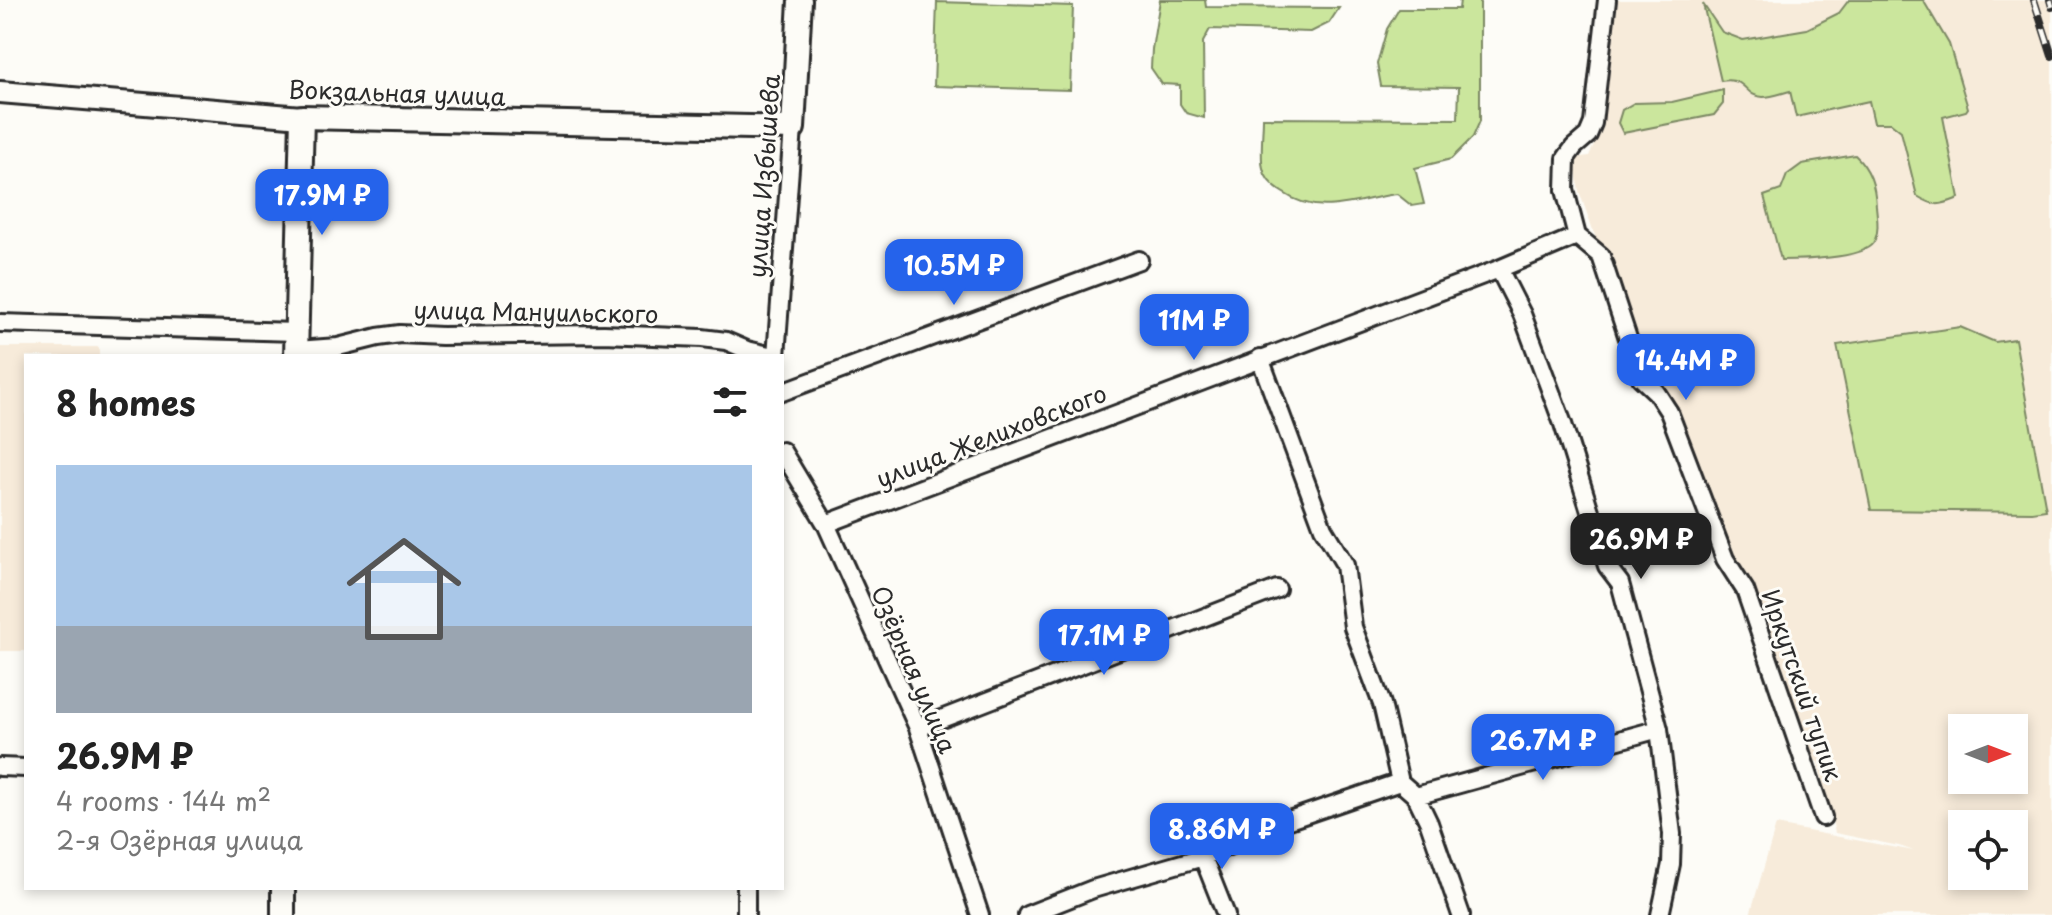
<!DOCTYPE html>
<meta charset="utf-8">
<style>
:root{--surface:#fff;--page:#f2f2f2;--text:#222;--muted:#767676;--line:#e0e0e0;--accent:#2563eb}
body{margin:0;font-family:"Playpen Sans",sans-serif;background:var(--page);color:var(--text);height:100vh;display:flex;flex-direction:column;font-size:30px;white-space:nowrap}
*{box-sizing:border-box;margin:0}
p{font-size:26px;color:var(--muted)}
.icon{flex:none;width:44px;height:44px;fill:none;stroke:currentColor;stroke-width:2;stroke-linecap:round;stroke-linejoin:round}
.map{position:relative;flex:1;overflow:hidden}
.drawer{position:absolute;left:24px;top:354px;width:760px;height:536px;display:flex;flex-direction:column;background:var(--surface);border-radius:0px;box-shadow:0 4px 12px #0003}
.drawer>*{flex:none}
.needle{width:52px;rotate:90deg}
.buttons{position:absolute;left:1948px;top:714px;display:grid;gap:16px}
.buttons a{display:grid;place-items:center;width:80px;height:80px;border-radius:0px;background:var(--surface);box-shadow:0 4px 12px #0003;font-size:40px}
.price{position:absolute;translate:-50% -68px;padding:0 18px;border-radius:16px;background:var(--accent);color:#fff;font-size:26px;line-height:52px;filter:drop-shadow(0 2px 4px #0008)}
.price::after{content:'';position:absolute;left:50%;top:48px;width:24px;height:18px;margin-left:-12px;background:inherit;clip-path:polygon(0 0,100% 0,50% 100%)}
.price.selected{background:#222;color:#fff}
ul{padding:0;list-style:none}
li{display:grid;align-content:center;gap:16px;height:424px;padding:0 32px}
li+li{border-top:2px solid var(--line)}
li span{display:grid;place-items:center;height:248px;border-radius:0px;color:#555}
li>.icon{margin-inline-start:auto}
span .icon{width:144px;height:144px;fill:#fffc;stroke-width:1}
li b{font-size:34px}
h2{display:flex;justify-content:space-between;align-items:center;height:96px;padding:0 32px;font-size:34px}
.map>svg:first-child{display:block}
</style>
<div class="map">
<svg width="2052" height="915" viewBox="0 0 2052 915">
<rect width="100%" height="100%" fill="#fdfcf7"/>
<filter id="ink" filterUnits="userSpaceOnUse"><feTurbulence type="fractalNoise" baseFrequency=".0125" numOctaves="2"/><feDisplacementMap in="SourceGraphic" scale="16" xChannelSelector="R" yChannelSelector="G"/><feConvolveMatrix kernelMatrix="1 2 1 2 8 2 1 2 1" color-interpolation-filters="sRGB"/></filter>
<g filter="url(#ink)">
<path fill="#f7ebda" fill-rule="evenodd" d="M1618,0H2052V915H1750L1776,825L1914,851L1899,846L1835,833L1818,762L1808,759L1729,555L1675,409L1657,371L1638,356L1579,191L1574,158L1589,156L1602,126ZM1962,728H2014V780H1962ZM1962,824H2014V876H1962Z
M0,347H99V356H26V651H0Z"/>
<path fill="#cbe69d" stroke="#7b8864" stroke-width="2" d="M1160,0H1205L1206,7L1339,8L1329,23L1311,32L1210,29L1203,42L1204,118L1186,113L1180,104V85L1162,84L1151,68L1152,49Z
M1460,0H1480V121L1473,137L1451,159L1415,168L1424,204L1412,206L1397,194C1356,199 1321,219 1282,192C1274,187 1265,179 1263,168C1260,158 1263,131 1263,118L1458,119L1459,87L1381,86L1377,64L1387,29L1399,9H1459Z
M1849,0H1923L1949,44L1968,108L1966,111L1943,117L1959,198C1939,206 1935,207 1917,196L1901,131L1891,123H1874L1869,101L1796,117L1790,91C1782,93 1772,97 1763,97C1744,97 1747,76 1721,81L1703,4L1722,32L1743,40L1807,29L1839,13Z
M937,2L1073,6L1070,90L934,86Z
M1723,90V104L1714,115L1623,133L1618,123L1622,110L1634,103L1672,102Z
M1855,155C1870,169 1875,185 1876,206C1877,217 1880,233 1873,243C1862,259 1799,260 1781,260L1764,196L1781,190L1787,175L1802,164Z
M1960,327L1995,342L2015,339L2046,510L2032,512L1871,510L1837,345Z"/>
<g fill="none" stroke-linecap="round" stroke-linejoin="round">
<defs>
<path id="minor" d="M1607,0L1593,123L1588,135L1574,147L1566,158L1565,190L1577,236L1601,256L1641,378L1656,392L1669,412L1725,559L1745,590L1823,817
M1499,269L1522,314L1563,424L1607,566L1620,583L1659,729L1672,834L1671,864L1660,915
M0,323L297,332
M297,350L338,347L378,337L400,334L442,336L604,334L702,338L726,341L747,350L773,356
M776,356L793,128
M1260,358L1323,528L1345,565L1353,627L1382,704L1400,782L1416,796L1429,823L1461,915
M782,392L1139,260
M782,451L826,524L918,728L980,915
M826,524L1499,269L1577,236
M918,728L1277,589
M0,767L26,768
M1416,796L1659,729
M1203,857L1226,915
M746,915V888
M1027,915L1093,889L1203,857L1289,820L1400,782"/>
<path id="tertiary" d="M0,92L302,117"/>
<path id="secondary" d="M296,356L302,117L793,128L800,0
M283,915V888"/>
</defs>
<use href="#minor" stroke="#2b2b2b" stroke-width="22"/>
<use href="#tertiary" stroke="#2b2b2b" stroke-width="26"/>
<use href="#secondary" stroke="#2b2b2b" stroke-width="28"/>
<use href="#minor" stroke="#fdfcf7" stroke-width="16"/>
<use href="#tertiary" stroke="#fdfcf7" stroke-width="20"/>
<use href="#secondary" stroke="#fdfcf7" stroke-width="22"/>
<defs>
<path id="rail" d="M2034,0L2052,56
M2050,0L2052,7"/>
</defs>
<use href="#rail" stroke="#2b2b2b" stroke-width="8"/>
<use href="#rail" stroke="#fdfcf7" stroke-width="5" stroke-dasharray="15" stroke-linecap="butt"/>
</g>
</g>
<g text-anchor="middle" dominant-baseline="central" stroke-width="6" stroke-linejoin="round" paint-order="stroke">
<g font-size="24" fill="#2b2b2b" stroke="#fdfcf7">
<text transform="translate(397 92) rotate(2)">Вокзальная улица</text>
<text transform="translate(763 176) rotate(-86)">улица Избышева</text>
<text transform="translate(536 311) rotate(1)">улица Мануильского</text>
<text transform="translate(991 435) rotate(-21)">улица Желиховского</text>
<text transform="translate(915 669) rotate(67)">Озёрная улица</text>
<text transform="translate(1803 685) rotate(71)">Иркутский тупик</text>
</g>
</g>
</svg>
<div class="buttons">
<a><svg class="needle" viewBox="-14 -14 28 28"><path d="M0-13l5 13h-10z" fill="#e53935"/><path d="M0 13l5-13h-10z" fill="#767676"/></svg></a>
<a><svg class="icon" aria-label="locate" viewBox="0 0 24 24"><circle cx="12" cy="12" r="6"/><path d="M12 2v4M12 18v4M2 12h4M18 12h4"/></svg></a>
</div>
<b class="price" style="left:322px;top:237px">17.9M ₽</b>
<b class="price" style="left:954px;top:307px">10.5M ₽</b>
<b class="price" style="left:1194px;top:362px">11M ₽</b>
<b class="price" style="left:1686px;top:402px">14.4M ₽</b>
<b class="price selected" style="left:1641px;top:581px">26.9M ₽</b>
<b class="price" style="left:1104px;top:677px">17.1M ₽</b>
<b class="price" style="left:1543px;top:782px">26.7M ₽</b>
<b class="price" style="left:1222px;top:871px">8.86M ₽</b>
<section class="drawer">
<h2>8 homes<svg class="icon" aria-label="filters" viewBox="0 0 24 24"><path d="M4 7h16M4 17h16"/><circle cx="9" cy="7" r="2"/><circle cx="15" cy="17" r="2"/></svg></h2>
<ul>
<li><span style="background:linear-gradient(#a9c7e8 65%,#9aa5b1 0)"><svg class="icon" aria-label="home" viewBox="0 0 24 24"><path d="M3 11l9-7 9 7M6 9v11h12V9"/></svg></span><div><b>26.9M ₽</b><p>4 rooms · 144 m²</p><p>2-я Озёрная улица</p></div></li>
</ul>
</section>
</div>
